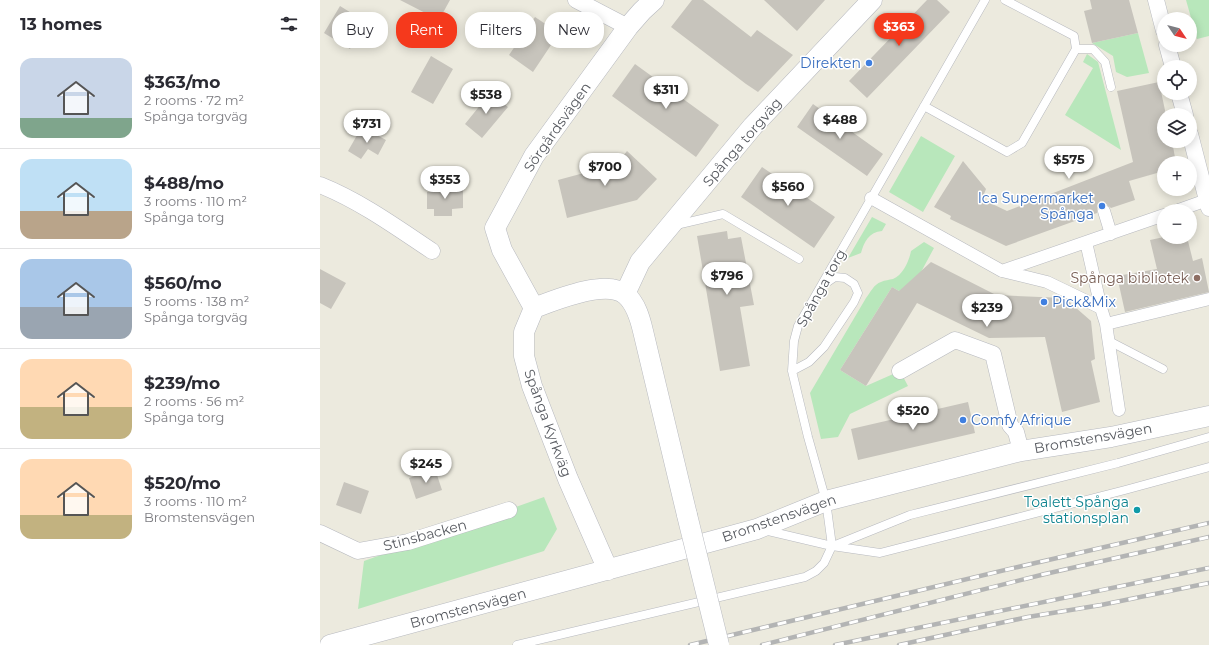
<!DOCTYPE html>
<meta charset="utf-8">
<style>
:root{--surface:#fff;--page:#f7f7f7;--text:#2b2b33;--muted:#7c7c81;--line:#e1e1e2;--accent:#f5391c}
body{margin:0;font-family:Montserrat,sans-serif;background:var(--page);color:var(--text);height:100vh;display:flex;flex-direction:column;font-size:15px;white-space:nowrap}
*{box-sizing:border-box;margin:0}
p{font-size:13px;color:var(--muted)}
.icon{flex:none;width:22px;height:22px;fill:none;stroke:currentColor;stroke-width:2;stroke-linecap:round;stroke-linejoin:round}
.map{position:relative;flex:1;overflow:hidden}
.side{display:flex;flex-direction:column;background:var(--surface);width:320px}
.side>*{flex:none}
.guide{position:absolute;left:12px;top:12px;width:380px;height:36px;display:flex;gap:8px}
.needle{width:26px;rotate:125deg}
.fabs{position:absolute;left:837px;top:12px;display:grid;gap:8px}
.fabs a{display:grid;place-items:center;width:40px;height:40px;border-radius:50%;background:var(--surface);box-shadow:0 2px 10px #0003;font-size:20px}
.price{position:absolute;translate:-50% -34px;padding:0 9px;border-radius:14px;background:#fff;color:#222;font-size:13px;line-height:26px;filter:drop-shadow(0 1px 2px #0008)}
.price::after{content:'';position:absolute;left:50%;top:24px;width:12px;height:9px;margin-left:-6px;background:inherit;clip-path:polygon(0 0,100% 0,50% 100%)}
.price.current{background:var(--accent);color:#fff}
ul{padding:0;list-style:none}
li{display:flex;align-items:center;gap:12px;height:100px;padding:0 20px}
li+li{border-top:1px solid var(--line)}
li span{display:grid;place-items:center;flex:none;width:112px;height:80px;border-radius:12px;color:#555}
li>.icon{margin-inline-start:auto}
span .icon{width:48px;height:48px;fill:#fffc;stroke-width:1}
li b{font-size:17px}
h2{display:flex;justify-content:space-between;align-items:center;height:48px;padding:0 20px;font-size:17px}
.pill{padding:0 14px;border-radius:16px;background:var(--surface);box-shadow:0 2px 10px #0003;font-size:14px;line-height:36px}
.pill.current{background:var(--accent);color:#fff}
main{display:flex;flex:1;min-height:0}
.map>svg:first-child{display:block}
</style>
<main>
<section class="side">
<h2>13 homes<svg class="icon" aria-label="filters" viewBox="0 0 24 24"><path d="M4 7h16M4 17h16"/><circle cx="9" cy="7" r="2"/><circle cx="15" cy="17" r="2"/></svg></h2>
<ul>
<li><span style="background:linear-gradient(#c9d6e8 75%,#7fa58c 0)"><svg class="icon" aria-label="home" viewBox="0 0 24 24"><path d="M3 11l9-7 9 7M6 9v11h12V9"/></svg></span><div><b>$363/mo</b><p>2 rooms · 72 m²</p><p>Spånga torgväg</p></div></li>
<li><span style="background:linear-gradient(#bfe0f5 65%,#b9a48a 0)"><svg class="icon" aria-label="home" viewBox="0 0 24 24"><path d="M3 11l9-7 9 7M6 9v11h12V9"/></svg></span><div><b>$488/mo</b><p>3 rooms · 110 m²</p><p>Spånga torg</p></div></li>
<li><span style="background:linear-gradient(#a9c7e8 60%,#9aa5b1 0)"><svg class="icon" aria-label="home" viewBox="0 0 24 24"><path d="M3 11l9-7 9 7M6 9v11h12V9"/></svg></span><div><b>$560/mo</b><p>5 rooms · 138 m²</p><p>Spånga torgväg</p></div></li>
<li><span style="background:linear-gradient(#ffd9b3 60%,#c2b280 0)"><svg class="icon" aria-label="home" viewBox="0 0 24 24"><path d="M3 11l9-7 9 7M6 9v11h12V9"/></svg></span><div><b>$239/mo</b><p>2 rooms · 56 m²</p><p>Spånga torg</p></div></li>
<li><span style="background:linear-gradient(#ffd9b3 70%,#c2b280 0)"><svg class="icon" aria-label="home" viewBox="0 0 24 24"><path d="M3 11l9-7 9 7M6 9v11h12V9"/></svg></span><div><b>$520/mo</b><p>3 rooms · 110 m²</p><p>Bromstensvägen</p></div></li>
</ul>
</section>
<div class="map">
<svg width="889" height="645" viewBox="0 0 889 645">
<rect width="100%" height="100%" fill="#eceade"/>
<path fill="#b8e7bb" d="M866,0H889V36L877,39Z
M818,33L829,73L807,77L796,72L793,56L772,43Z
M767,54L778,62L801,150L745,115L773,68L763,62Z
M601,136L635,156L603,212L569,192Z
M552,217L566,224L562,231C549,232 544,242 541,253L528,258Z
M604,242L614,248L588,296L572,287L520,370L546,386L580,371L588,386L530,414L518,437L501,439L490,393L546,298C550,293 554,284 561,282C565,280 569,280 573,279C583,275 589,261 591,251Z
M224,497L237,529L224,551L38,609L44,561Z"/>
<path fill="#c7c4bc" d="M80,0H130L119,20Z
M372,0H383L431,37L437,30L473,55L438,92L426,84L351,27Z
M444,0H505L477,31Z
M607,0H617L630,12L547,98L529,81Z
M770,0H809L818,33L772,43L764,11L772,9Z
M20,6L54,27L42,47L33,42L30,49L4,33Z
M215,17L239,33L213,72L189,55Z
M111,56L133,69L113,104L91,92Z
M315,64L399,125L376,157L292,96Z
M839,82L846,115H844V141H852L856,163H844V171L809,181L815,200L791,208L786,204H781L777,209V213L686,246L630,219L631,216L614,207L643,161L666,189L662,199L687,211L813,162L797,91Z
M170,93L188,107L162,138L145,124Z
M493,104L563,154L547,176L477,127Z
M46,129L66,140L58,155L48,149L41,159L28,151L40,130L44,132Z
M307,151L337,179L317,200L247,218L238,180L297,164Z
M442,167L515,217L494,248L421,197Z
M132,184V190H143V208L132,209V216H114V209H107V192H113V185Z
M407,231L408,239L421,237L434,305L420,307L430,366L400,371L377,236Z
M844,237H867L873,261L882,258L889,292L805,312L797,276L837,269L830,240Z
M611,262L676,295L744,298L747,300L771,321L775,359L771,361L780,402L742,412L725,337L669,338L597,303L546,386L520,370L572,287L579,291Z
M0,269L26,283L11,309L0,303Z
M648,402L655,433L538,460L531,429Z
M115,469L122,490L96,499L89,478Z
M24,482L49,491L41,514L16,505Z"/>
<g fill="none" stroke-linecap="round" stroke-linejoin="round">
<defs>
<path id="service" d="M756,49H773L785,62L791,87
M604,106L687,152L702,143L756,49L754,36L685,0
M356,225L403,214L479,259
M789,341L843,369
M472,371L489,362L504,347L534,302L538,293L534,284L525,278L515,277L503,285
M444,530L512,546L560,553L805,490L889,467
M513,546L590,515L798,463L889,437
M197,645L485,577L496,571L504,563L512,546L506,501L488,437L472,371L474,341L478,326L665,0"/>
<path id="pedestrian" d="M551,198L682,271L727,282L781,308L786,324L799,410
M784,211L791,234
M856,211L887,200
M766,242L781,308
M682,271L844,215
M786,324L889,299"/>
<path id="minor" d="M256,0L308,27
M836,0L844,31
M847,45L853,67
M859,93L865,115
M870,134L889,208
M0,185C40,201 76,227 112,251
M580,371L635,340L673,354L690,425L696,432L701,451
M0,533L38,551L88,542L189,510"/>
<path id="tertiary" d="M305,294L320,262L433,126L552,0
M214,308L182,250L175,228L214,156L308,27L322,11L334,0
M288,570L248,479L212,386L204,356V332L214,308C235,300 287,278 306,295C316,304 320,318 323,331L367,515
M10,645L437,529L506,501L701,451L791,437L889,416"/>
</defs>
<use href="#service" stroke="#b7b9bf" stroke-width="9"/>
<use href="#pedestrian" stroke="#b7b9bf" stroke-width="13"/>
<use href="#minor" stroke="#b7b9bf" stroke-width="17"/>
<use href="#tertiary" stroke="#b7b9bf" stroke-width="21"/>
<use href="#service" stroke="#fff" stroke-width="8"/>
<use href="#pedestrian" stroke="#fff" stroke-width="12"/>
<use href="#minor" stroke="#fff" stroke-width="16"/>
<use href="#tertiary" stroke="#fff" stroke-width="20"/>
<defs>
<path id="rail" d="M370,645L698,567L889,523
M442,645L725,574L889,537
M515,645L889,568
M579,645L708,617L781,605L889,583"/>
</defs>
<use href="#rail" stroke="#b3b4b4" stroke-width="4.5"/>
<use href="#rail" stroke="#fff" stroke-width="3" stroke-dasharray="9" stroke-linecap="butt"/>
<defs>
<path id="tertiary-bridge" d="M367,515L399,645"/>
</defs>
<use href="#tertiary-bridge" stroke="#b7b9bf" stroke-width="21" stroke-linecap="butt"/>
<use href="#tertiary-bridge" stroke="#fff" stroke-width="20"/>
</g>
<g fill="#3f7fe0" stroke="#fff" stroke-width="1.5">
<circle cx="549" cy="63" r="4"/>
<circle cx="782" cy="206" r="4"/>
<circle cx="724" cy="302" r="4"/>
<circle cx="643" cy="420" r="4"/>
</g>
<circle fill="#8d6e63" stroke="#fff" stroke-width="1.5" cx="877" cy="278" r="4"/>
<circle fill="#0f9aa8" stroke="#fff" stroke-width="1.5" cx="817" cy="510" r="4"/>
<g text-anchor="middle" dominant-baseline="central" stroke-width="3" stroke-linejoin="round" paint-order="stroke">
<g font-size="14" fill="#366cbe" stroke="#fff" text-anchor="end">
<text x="541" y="63">Direkten</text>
<text x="774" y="198">Ica Supermarket<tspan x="774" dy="16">Spånga</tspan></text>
<text x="732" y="302" text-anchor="start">Pick&amp;Mix</text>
<text x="651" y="420" text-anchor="start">Comfy Afrique</text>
</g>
<g font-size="14" fill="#585b61" stroke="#fff">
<text transform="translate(237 127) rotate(-55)">Sörgårdsvägen</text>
<text transform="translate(422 142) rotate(-49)">Spånga torgväg</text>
<text transform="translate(501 288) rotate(-61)">Spånga torg</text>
<text transform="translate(228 423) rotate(70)">Spånga Kyrkväg</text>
<text transform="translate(773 438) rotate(-10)">Bromstensvägen</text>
<text transform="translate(459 518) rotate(-19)">Bromstensvägen</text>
<text transform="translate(105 535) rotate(-15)">Stinsbacken</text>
<text transform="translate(148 608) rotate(-15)">Bromstensvägen</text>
</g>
<g font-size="14" fill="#785e54" stroke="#fff" text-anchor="end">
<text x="869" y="278">Spånga bibliotek</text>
</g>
<g font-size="14" fill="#0d838f" stroke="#fff" text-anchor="end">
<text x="809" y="502">Toalett Spånga<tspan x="809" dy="16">stationsplan</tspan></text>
</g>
</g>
</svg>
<div class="fabs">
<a><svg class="needle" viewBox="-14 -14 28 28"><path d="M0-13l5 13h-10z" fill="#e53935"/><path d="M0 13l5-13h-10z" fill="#7c7c81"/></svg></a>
<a><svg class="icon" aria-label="locate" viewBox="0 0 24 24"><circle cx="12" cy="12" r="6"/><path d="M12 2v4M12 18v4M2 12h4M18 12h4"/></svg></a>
<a><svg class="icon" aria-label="layers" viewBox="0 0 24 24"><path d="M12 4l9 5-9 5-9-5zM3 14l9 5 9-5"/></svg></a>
<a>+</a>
<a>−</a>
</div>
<b class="price current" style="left:579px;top:47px">$363</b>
<b class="price" style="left:346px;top:110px">$311</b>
<b class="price" style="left:166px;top:115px">$538</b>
<b class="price" style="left:520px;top:140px">$488</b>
<b class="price" style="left:47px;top:144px">$731</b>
<b class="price" style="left:749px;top:180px">$575</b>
<b class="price" style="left:285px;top:187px">$700</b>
<b class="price" style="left:125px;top:200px">$353</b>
<b class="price" style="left:468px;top:207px">$560</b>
<b class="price" style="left:407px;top:296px">$796</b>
<b class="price" style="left:667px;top:328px">$239</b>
<b class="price" style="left:593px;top:431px">$520</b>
<b class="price" style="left:106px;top:484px">$245</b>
<div class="guide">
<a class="pill">Buy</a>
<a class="pill current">Rent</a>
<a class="pill">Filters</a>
<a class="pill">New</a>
</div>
</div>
</main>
